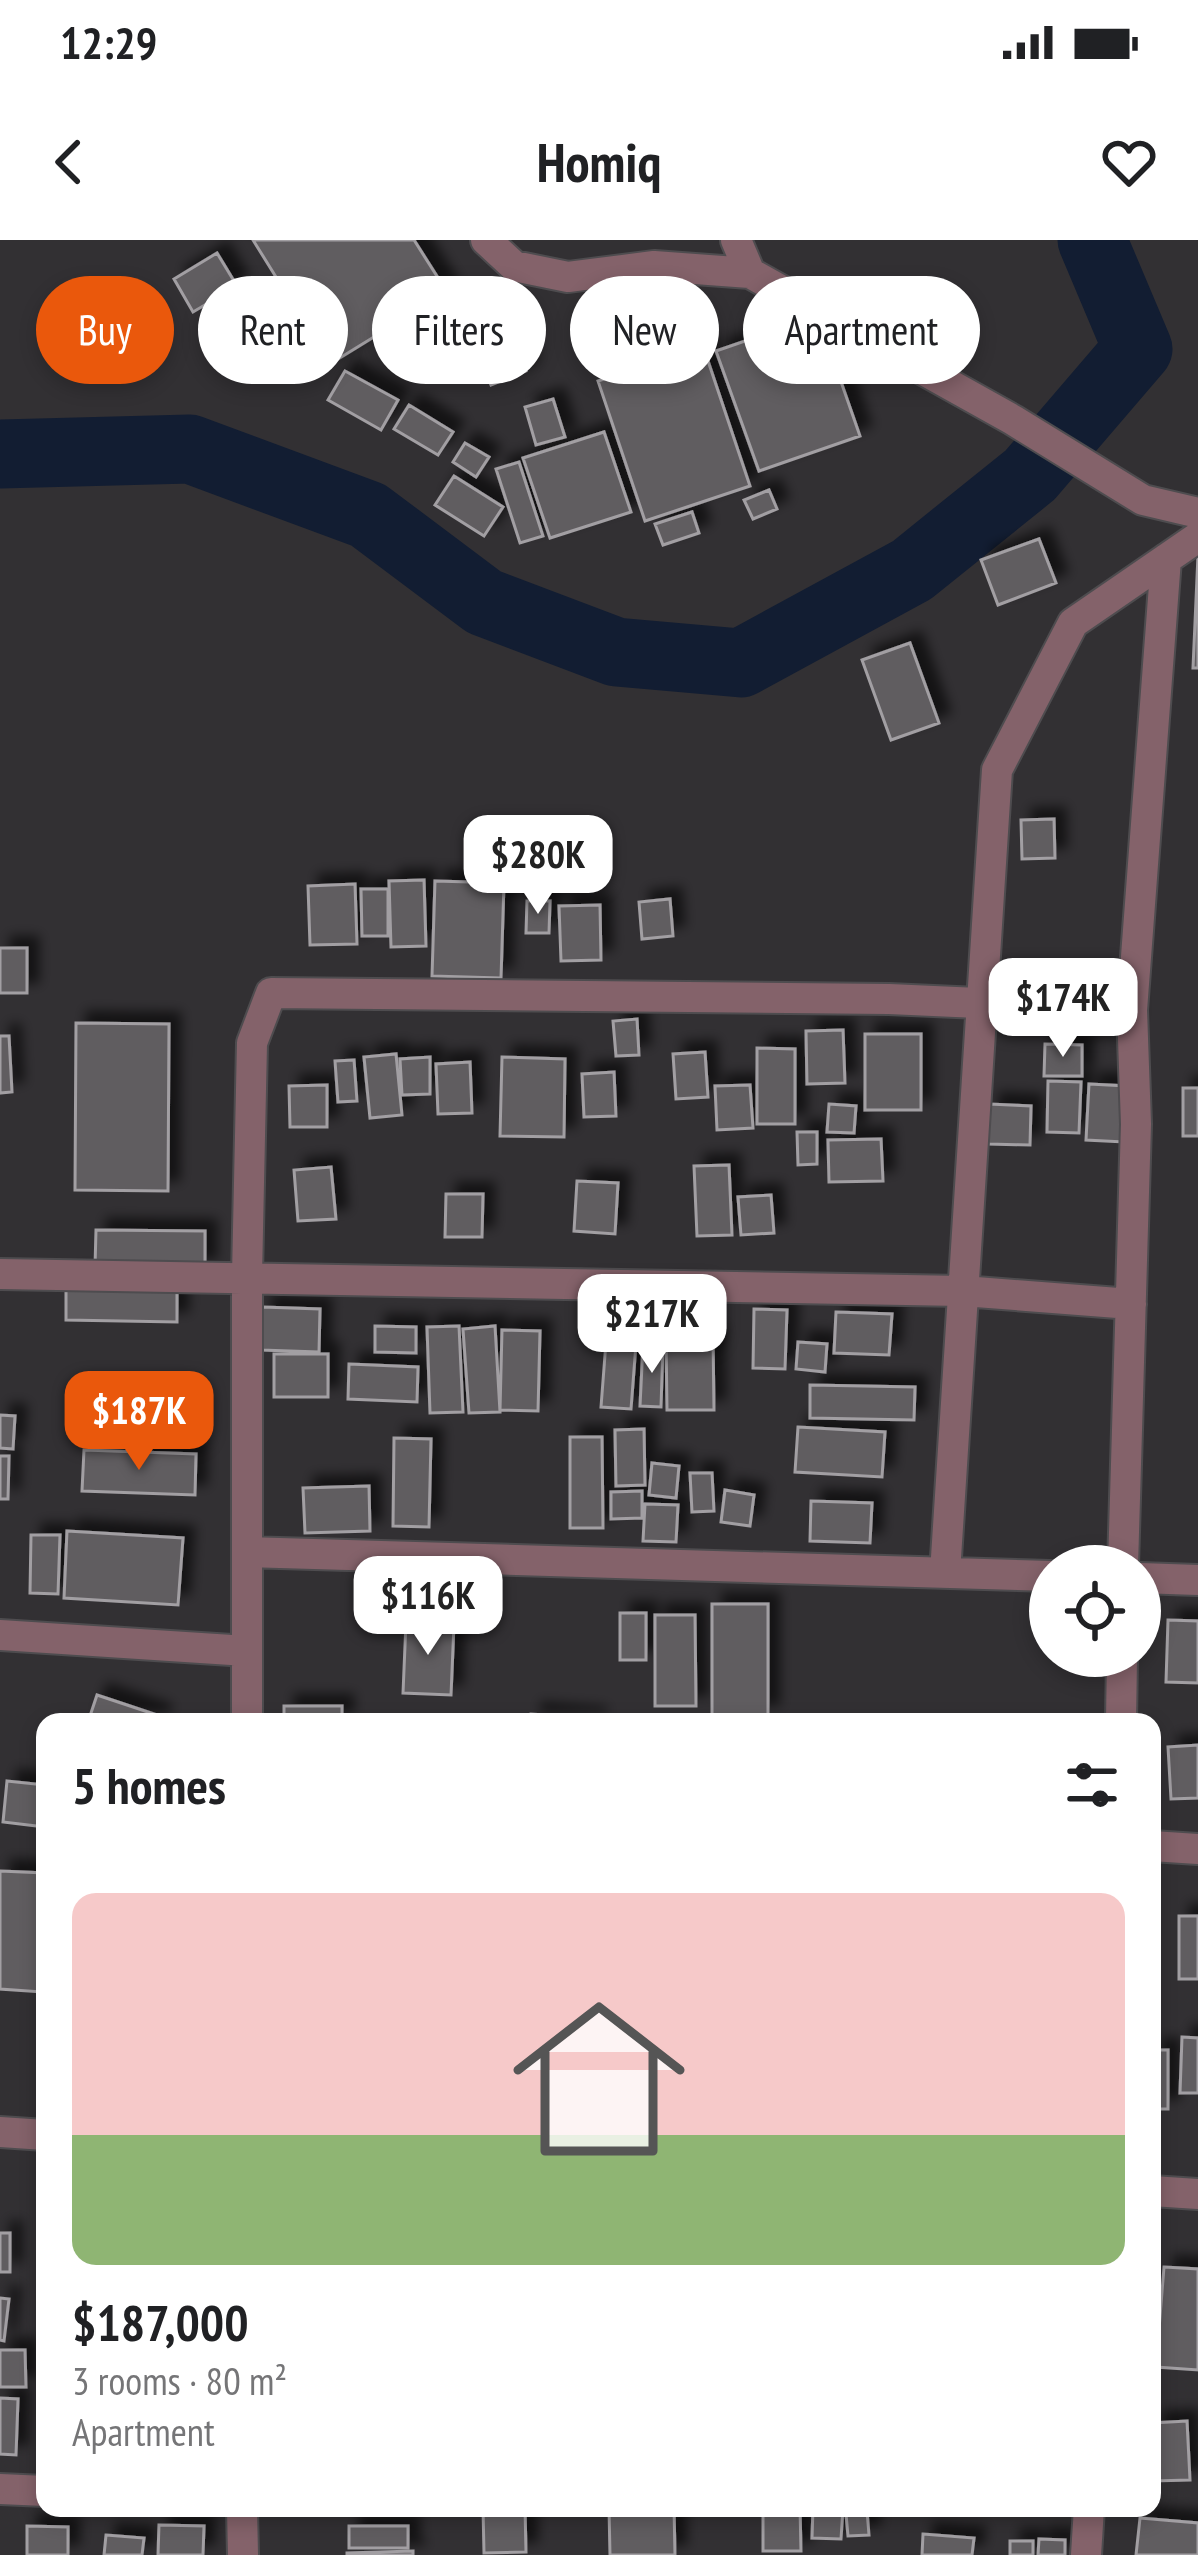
<!DOCTYPE html>
<meta charset="utf-8">
<style>
:root{--surface:#fff;--page:#f6f6f6;--text:#202124;--muted:#757577;--line:#e0e0e0;--accent:#ea580c}
body{margin:0;font-family:"PT Sans Narrow",sans-serif;background:var(--page);color:var(--text);height:100vh;display:flex;flex-direction:column;font-size:45px;white-space:nowrap}
*{box-sizing:border-box;margin:0}
p{font-size:39px;color:var(--muted)}
.icon{flex:none;width:66px;height:66px;fill:none;stroke:currentColor;stroke-width:2;stroke-linecap:round;stroke-linejoin:round}
.map{position:relative;flex:1;overflow:hidden}
.panel{position:absolute;left:36px;top:1473px;width:1125px;height:804px;display:flex;flex-direction:column;background:var(--surface);border-radius:24px;box-shadow:0 6px 18px #0003}
.panel>*{flex:none}
.top-card{position:absolute;left:36px;top:36px;width:1128px;height:108px;display:flex;gap:24px}
.buttons{position:absolute;left:1029px;top:1305px;display:grid;gap:24px}
.buttons a{display:grid;place-items:center;width:132px;height:132px;border-radius:50%;background:var(--surface);box-shadow:0 6px 18px #0003;font-size:60px}
.price{position:absolute;translate:-50% -102px;padding:0 27px;border-radius:24px;background:#fff;color:#222;font-size:39px;line-height:78px;filter:drop-shadow(0 3px 6px #0008)}
.price::after{content:'';position:absolute;left:50%;top:72px;width:36px;height:27px;margin-left:-18px;background:inherit;clip-path:polygon(0 0,100% 0,50% 100%)}
.price.active{background:var(--accent);color:#fff}
ul{padding:0;list-style:none}
li{display:grid;align-content:center;gap:24px;height:636px;padding:0 36px}
li+li{border-top:3px solid var(--line)}
li span{display:grid;place-items:center;height:372px;border-radius:24px;color:#555}
li>.icon{margin-inline-start:auto}
span .icon{width:216px;height:216px;fill:#fffc;stroke-width:1}
li b{font-size:51px}
h2{display:flex;justify-content:space-between;align-items:center;height:144px;padding:0 36px;font-size:51px}
.tag{padding:0 42px;border-radius:54px;background:var(--surface);box-shadow:0 6px 18px #0003;font-size:42px;line-height:108px}
.tag.active{background:var(--accent);color:#fff}
.status{display:flex;justify-content:space-between;align-items:center;height:84px;padding:0 60px;background:var(--surface);direction:ltr}
.status svg{height:33px;fill:currentColor}
header{display:flex;justify-content:space-between;align-items:center;height:156px;padding:0 36px;background:var(--surface);font-size:54px;font-weight:600}
.map>svg:first-child{display:block}
</style>
<div class="status"><b>12:29</b><svg viewBox="0 0 49 12"><path d="M0 12V9h3v3zM5 12V6h3v6zM10 12V3h3v9zM15 12V0h3v12zM26 1h20v11H26zM47 4h2v5h-2z"/></svg></div>
<header><svg class="icon" aria-label="back" viewBox="0 0 24 24"><path d="M15 5l-7 7 7 7"/></svg>Homiq<svg class="icon" aria-label="heart" viewBox="0 0 24 24"><path d="M12 20l-8-8c-3-5 5-10 8-4 3-6 11-1 8 4z"/></svg></header>
<div class="map">
<svg width="1198" height="2315" viewBox="0 0 1198 2315">
<defs>
<filter id="shadow"><feDropShadow dx="11" dy="-11" stdDeviation="6" flood-color="#0009"/></filter>
</defs>
<rect width="100%" height="100%" fill="#323033"/>
<g fill="none" stroke-linecap="round" stroke-linejoin="round">
<path stroke="#121d32" stroke-width="69" d="M0,214L190,209L368,275L484,362L616,412L741,423L912,330L1030,235L1138,109L1092,0"/>
</g>
<path fill="#605d60" stroke="#a29fa3" stroke-width="3" filter="url(#shadow)" d="M253,0H414L447,52L330,124Z
M217,13L237,46L193,72L174,39Z
M818,76L860,196L759,231L716,111Z
M642,78L655,110L625,121L613,89Z
M512,94L526,131L491,145L477,108Z
M703,106L750,246L645,281L598,141Z
M345,131L398,160L381,190L328,160Z
M553,159L565,197L536,205L525,167Z
M409,165L453,192L438,215L394,189Z
M604,192L631,272L550,298L523,218Z
M465,203L489,217L476,237L453,222Z
M519,222L543,296L520,303L496,229Z
M454,236L503,267L484,296L435,265Z
M769,250L777,269L753,279L744,260Z
M692,272L699,293L663,305L655,284Z
M1039,299L1056,343L998,365L981,320Z
M1198,315V428H1193Z
M910,403L939,483L891,500L862,420Z
M1054,579L1055,618L1022,619L1021,580Z
M424,640L426,706L391,707L389,641Z
M435,641L504,643L501,738L432,736Z
M355,644L357,704L310,705L308,646Z
M361,649H388V696H362Z
M670,659L673,696L642,699L639,662Z
M527,661H550L549,693H526Z
M600,665L601,720L561,721L559,666Z
M0,708H27V753H0Z
M637,779L639,815L616,816L613,781Z
M76,783L169,784L168,951L75,950Z
M843,790L845,843L807,844L806,791Z
M865,794H921V870H865Z
M0,796H9L12,852L0,853Z
M1045,804L1082,805V836H1044Z
M757,808L795,809V884H757Z
M705,812L708,857L676,859L673,814Z
M396,814L402,875L370,878L364,817Z
M430,817V854L402,855L400,819Z
M502,817L565,819L564,897L500,896Z
M354,820L357,861L338,862L335,821Z
M470,822L472,873L438,874L436,824Z
M614,832L616,876L584,877L582,834Z
M1048,841L1081,842L1079,893L1047,892Z
M1089,844L1127,846L1124,902L1086,900Z
M327,845V887H290L289,846Z
M750,845L753,888L717,890L715,846Z
M1183,848H1198V896H1183Z
M829,864L856,866L854,893L827,892Z
M989,864L1031,866L1030,905L988,904Z
M797,892H817V924L798,925Z
M881,899L883,941L829,942L828,900Z
M729,925L732,995L697,996L694,926Z
M331,927L336,979L298,981L294,930Z
M577,941L618,943L615,994L574,991Z
M446,954H483L482,997H445Z
M771,955L774,993L741,995L738,957Z
M96,990L205,991V1029L95,1027Z
M66,1040L177,1041V1082L66,1080Z
M262,1067L320,1069L319,1112L261,1110Z
M754,1069L787,1070L785,1129L753,1128Z
M836,1072L892,1074L889,1115L834,1113Z
M375,1086L416,1087V1113L375,1112Z
M459,1086L463,1172L430,1173L427,1087Z
M495,1086L500,1172L469,1173L463,1089Z
M502,1090L540,1091L538,1171L500,1170Z
M666,1097H713L714,1170H667Z
M606,1102L636,1104L631,1169L601,1167Z
M798,1102L827,1104L825,1132L796,1129Z
M643,1105H663L661,1167L640,1166Z
M274,1114H328V1157H274Z
M349,1124L418,1127L417,1162L348,1159Z
M810,1145L915,1147L914,1180L810,1178Z
M0,1175L15,1176L13,1209L0,1208Z
M798,1187L885,1192L882,1237L795,1232Z
M644,1189L645,1245L616,1246L615,1190Z
M570,1197H602L603,1288H570Z
M394,1198L431,1199L429,1287L393,1286Z
M84,1210L196,1214L195,1255L82,1251Z
M0,1216H9L8,1259H0Z
M652,1223L679,1226L676,1258L649,1255Z
M690,1233H712L714,1271L692,1272Z
M369,1246L370,1291L305,1293L303,1248Z
M725,1250L754,1255L750,1286L721,1282Z
M642,1251V1278L611,1279V1252Z
M811,1261L872,1263L870,1303L810,1301Z
M645,1264L678,1265L676,1302L643,1301Z
M67,1291L183,1298L178,1365L64,1358Z
M31,1295H60L58,1354L30,1353Z
M712,1364H768V1475H712Z
M620,1373H646V1420H620Z
M655,1375H695L696,1466H655Z
M1168,1380L1198,1381V1443L1166,1442Z
M406,1382L454,1384L451,1455L403,1453Z
M97,1455L160,1476L158,1482H88Z
M284,1466H342V1482H284Z
M531,1474L595,1479V1482H531Z
M1198,1505V1558L1171,1559L1168,1507Z
M7,1541L45,1545V1587L3,1582Z
M0,1631L45,1633L42,1752L0,1749Z
M1179,1676H1198V1739H1179Z
M1182,1797L1198,1798V1853H1180Z
M1152,1810H1168V1869H1152Z
M0,1993H10V2032H0Z
M1164,2027L1198,2029V2130L1156,2127Z
M0,2058L9,2059L4,2101L0,2100Z
M0,2110H25L26,2147H0Z
M0,2158L18,2159L16,2215L0,2214Z
M1187,2181L1190,2240L1152,2241V2183Z
M483,2268H525L526,2312L484,2313Z
M609,2268H674L675,2315H610Z
M763,2268H800L801,2311H763Z
M813,2268H843L841,2299L812,2298Z
M1009,2268H1074V2275Z
M867,2271L869,2295L848,2296L846,2274Z
M1140,2278L1198,2283V2315H1136Z
M159,2285L204,2286L203,2315H158Z
M27,2286L68,2287V2315H27Z
M349,2286H408V2308H349Z
M923,2294L974,2298L972,2315H922Z
M106,2295L144,2298L142,2315H104Z
M1039,2299L1065,2300V2315H1038Z
M1010,2301H1033V2315H1010Z
M413,2311V2315H347V2313Z"/>
<g fill="none" stroke-linecap="round" stroke-linejoin="round">
<defs>
<path id="minor" d="M486,0L514,26L568,37L654,26L750,33
M736,0L750,33L1013,180L1143,260L1198,273
M0,1034L963,1051L1131,1064
M248,1312L1050,1336
M1123,1326L1136,884L1132,770L1166,319
M945,1333L997,530L1073,383L1198,297
M1140,1338L1198,1340
M0,1395L247,1411
M247,1482V1036L252,803L271,753L889,759L1132,770
M1121,1482L1122,1416
M1152,1606L1198,1609
M0,1892L45,1895
M1152,1951L1198,1954
M0,2249L45,2251
M242,2268L243,2315
M1086,2315L1089,2268"/>
</defs>
<use href="#minor" stroke="#4e4c4f" stroke-width="34"/>
<use href="#minor" stroke="#84626a" stroke-width="30"/>
</g>
</svg>
<div class="buttons">
<a><svg class="icon" aria-label="locate" viewBox="0 0 24 24"><circle cx="12" cy="12" r="6"/><path d="M12 2v4M12 18v4M2 12h4M18 12h4"/></svg></a>
</div>
<b class="price" style="left:538px;top:677px">$280K</b>
<b class="price" style="left:1063px;top:820px">$174K</b>
<b class="price" style="left:652px;top:1136px">$217K</b>
<b class="price active" style="left:139px;top:1233px">$187K</b>
<b class="price" style="left:428px;top:1418px">$116K</b>
<div class="top-card">
<a class="tag active">Buy</a>
<a class="tag">Rent</a>
<a class="tag">Filters</a>
<a class="tag">New</a>
<a class="tag">Apartment</a>
</div>
<section class="panel">
<h2>5 homes<svg class="icon" aria-label="filters" viewBox="0 0 24 24"><path d="M4 7h16M4 17h16"/><circle cx="9" cy="7" r="2"/><circle cx="15" cy="17" r="2"/></svg></h2>
<ul>
<li><span style="background:linear-gradient(#f6c9c9 65%,#8fb573 0)"><svg class="icon" aria-label="home" viewBox="0 0 24 24"><path d="M3 11l9-7 9 7M6 9v11h12V9"/></svg></span><div><b>$187,000</b><p>3 rooms · 80 m²</p><p>Apartment</p></div></li>
</ul>
</section>
</div>
